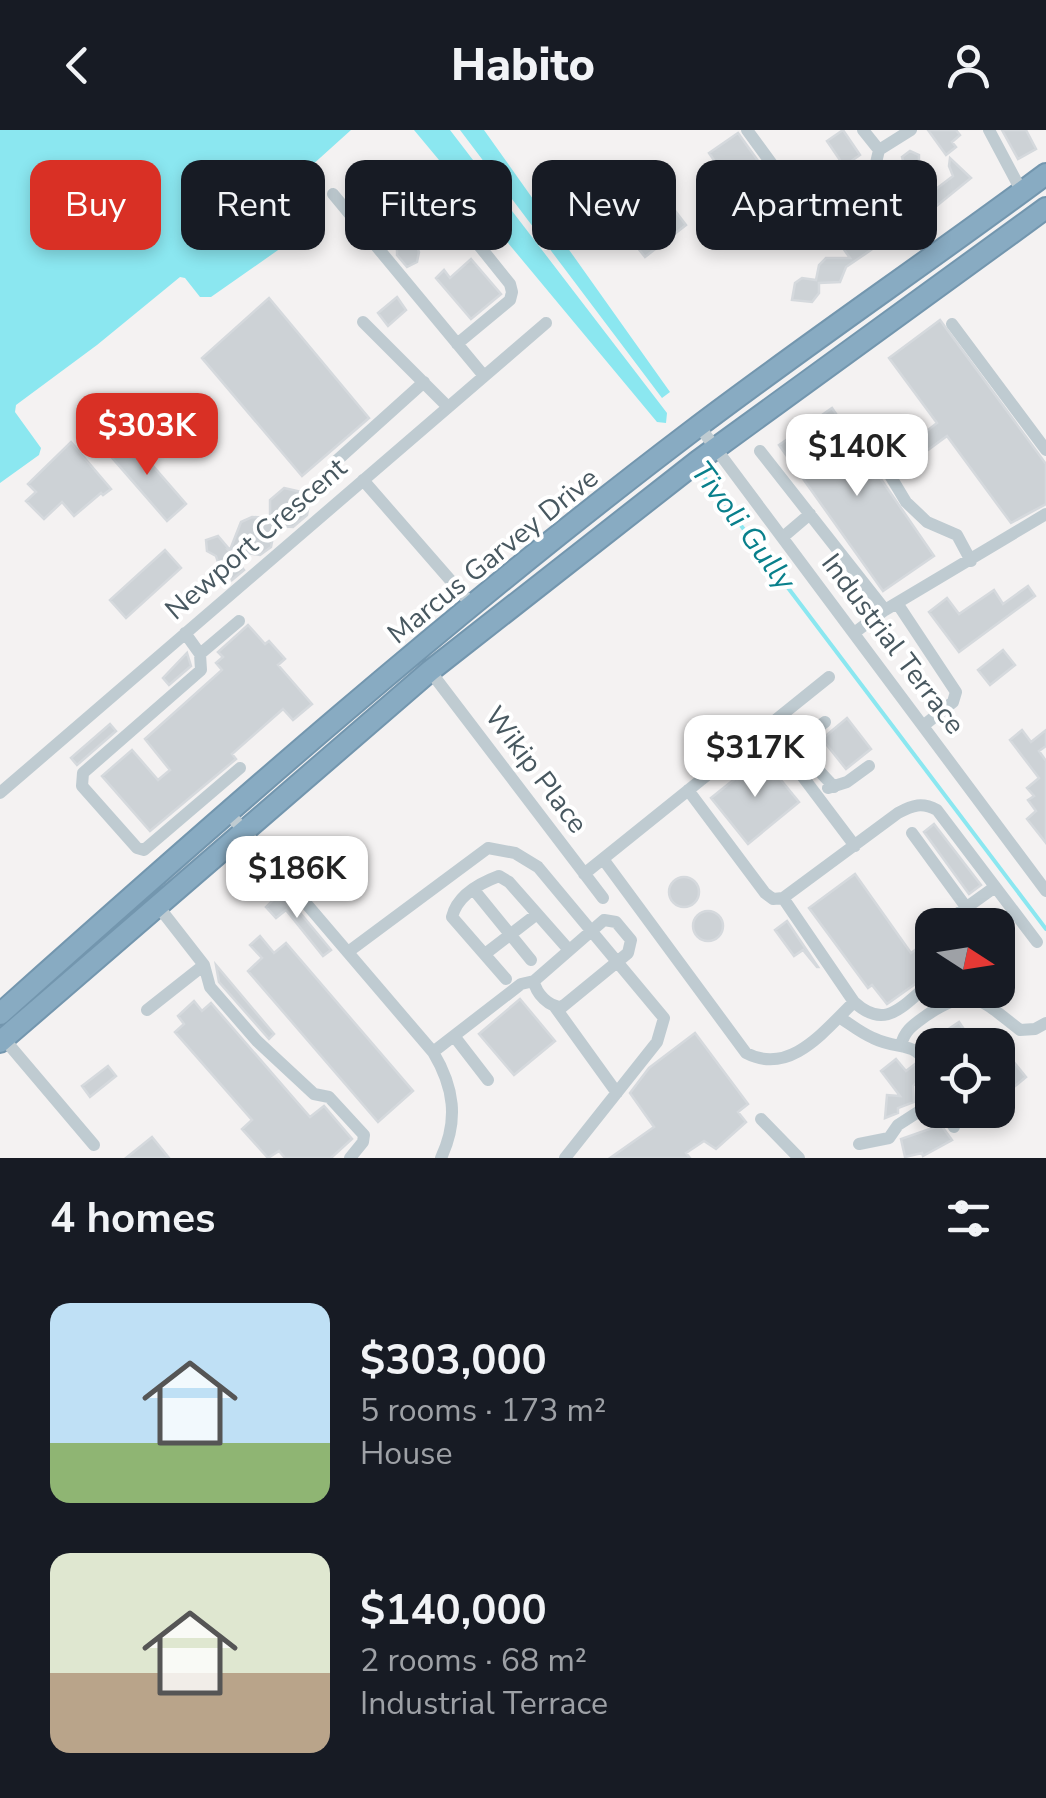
<!DOCTYPE html>
<meta charset="utf-8">
<style>
:root{--surface:#171b24;--page:#20242c;--text:#f1f3f6;--muted:#9ea1a6;--accent:#d93025}
body{margin:0;font-family:"Nunito Sans",sans-serif;background:var(--page);color:var(--text);height:100vh;display:flex;flex-direction:column;font-size:38px;white-space:nowrap}
*{box-sizing:border-box;margin:0}
p{font-size:32px;color:var(--muted)}
.icon{flex:none;width:55px;height:55px;fill:none;stroke:currentColor;stroke-width:2;stroke-linecap:round;stroke-linejoin:round}
.map{position:relative;height:1028px;overflow:hidden}
.panel{display:flex;flex-direction:column;background:var(--surface);flex:1}
.panel>*{flex:none}
.top-card{position:absolute;left:30px;top:30px;width:988px;height:90px;display:flex;gap:20px}
.needle{width:65px;rotate:102deg}
.fabs{position:absolute;left:915px;top:778px;display:grid;gap:20px}
.fabs a{display:grid;place-items:center;width:100px;height:100px;border-radius:20px;background:var(--surface);box-shadow:0 5px 15px #0003;font-size:50px}
.price{position:absolute;translate:-50% -85px;padding:0 22px;border-radius:20px;background:#fff;color:#222;font-size:32px;line-height:65px;filter:drop-shadow(0 2px 5px #0008)}
.price::after{content:'';position:absolute;left:50%;top:60px;width:30px;height:22px;margin-left:-15px;background:inherit;clip-path:polygon(0 0,100% 0,50% 100%)}
.price.selected{background:var(--accent);color:#fff}
ul{padding:0;list-style:none}
li{display:flex;align-items:center;gap:30px;height:250px;padding:0 50px}
li span{display:grid;place-items:center;flex:none;width:280px;height:200px;border-radius:20px;color:#555}
li>.icon{margin-inline-start:auto}
span .icon{width:120px;height:120px;fill:#fffc;stroke-width:1}
li b{font-size:42px}
h2{display:flex;justify-content:space-between;align-items:center;height:120px;padding:0 50px;font-size:42px}
.chip{padding:0 35px;border-radius:20px;background:var(--surface);box-shadow:0 5px 15px #0003;font-size:35px;line-height:90px}
.chip.selected{background:var(--accent);color:#fff}
header{display:flex;justify-content:space-between;align-items:center;height:130px;padding:0 50px;background:var(--surface);font-size:45px;font-weight:800}
.map>svg:first-child{display:block}
</style>
<header><svg class="icon" aria-label="back" viewBox="0 0 24 24"><path d="M15 5l-7 7 7 7"/></svg>Habito<svg class="icon" aria-label="person" viewBox="0 0 24 24"><circle cx="12" cy="8" r="4"/><path d="M4 21q1-7 8-7t8 7"/></svg></header>
<div class="map">
<svg width="1046" height="1028" viewBox="0 0 1046 1028">
<rect width="100%" height="100%" fill="#f4f2f2"/>
<path fill="#8be7f0" d="M0,0H351L300,46L312,72L311,85L301,104L211,167H200L185,148L180,147L97,215L16,275L15,282L41,318L39,325L0,353Z
M414,0H450L667,283L666,293L657,292Z
M460,0H484L670,262L662,268Z"/>
<g fill="none" stroke-linecap="round" stroke-linejoin="round">
<path stroke="#8be7f0" stroke-width="4" d="M699,340L1046,799"/>
</g>
<path fill="#cdd2d6" stroke="#d5d9dd" stroke-width="2.5" d="M843,0L860,25L844,36L827,11Z
M928,0H956L960,5L952,12L956,17L946,25Z
M1002,0H1026L1036,19L1018,29Z
M738,3L761,35L755,39L773,64L741,86L726,65L734,59L709,23Z
M910,21L919,25V38L931,43L936,59L953,46L949,36L950,28L971,48L902,104L872,68L882,60L903,85L932,63L914,51L907,53L901,50L906,42L902,27Z
M660,61L686,95L645,127L618,93Z
M426,63L436,65L441,77L455,80L460,89L455,98L450,100L440,94L437,85H427L400,109L417,117L419,122L417,132L407,137L397,125V116L388,115L380,103L383,97L402,82L408,88L419,79L418,71Z
M858,101L871,120L846,137L840,152L819,153V163L812,172L792,170L795,153L802,148L816,150L819,135L826,128H850L840,114Z
M471,129L501,164L471,189L436,148L444,140L450,148Z
M397,167L406,180L388,196L378,183Z
M269,168L369,288L302,346L202,228Z
M940,190L1046,334V374L1011,393L947,306L928,320L919,307L937,293L889,228Z
M179,276L186,281V290L196,295L199,307L208,311L205,322L196,321L193,311L183,305L181,296L171,290L172,279Z
M832,278L934,426L883,461L779,315Z
M127,306L186,374L167,391L108,323Z
M71,312L111,359L103,365L101,363L74,386L62,372L44,389L26,371L36,362L28,354Z
M284,358L302,362L309,374L307,385L293,397L275,396L271,417L260,425L228,420L244,440L232,450L227,439L219,435L216,426L207,421L206,410L218,406L230,420L241,392L252,387L270,388V370Z
M165,420L181,438L126,488L110,470Z
M1028,456L1035,466L959,522L929,482L947,468L959,484L994,460L1003,474Z
M248,495L265,514L269,511L285,529L278,535L312,574L293,590L283,579L232,624L236,629L150,701L102,646L132,620L158,650L170,640L145,609L222,540L216,533L223,527L218,522Z
M1003,520L1015,535L990,555L978,540Z
M187,523L191,536L169,555L163,548Z
M847,588L871,619L846,639L822,609Z
M110,594L116,601L77,635L71,628Z
M1022,600L1031,612L1046,600V616L1039,621L1046,631V713L1027,689L1036,681L1028,670L1034,666L1027,658L1039,648L1010,610Z
M762,627L799,672L748,714L711,668Z
M934,694L981,755L969,764L924,702Z
M855,744L911,823L918,818L932,834V842L887,874L872,855L868,858L809,778Z
M669 762a15 15 0 1 1 30 0a15 15 0 1 1-30 0Z
M282,761L331,820L323,826L286,780L276,788L266,777Z
M693 796a15 15 0 1 1 30 0a15 15 0 1 1-30 0Z
M787,791L818,837H817L803,820L794,826L775,800Z
M260,806L274,823L286,813L413,961L378,992L248,841L262,828L250,815Z
M216,835L274,904L269,909L219,852Z
M520,869L555,911L514,945L479,904Z
M194,871L202,881L211,873L310,987L324,976L352,1009L331,1028H285L279,1021L268,1028L242,999L252,990L175,902L184,894L178,886Z
M959,892L968,905L963,908L967,915H953L944,902Z
M695,903L748,974L738,982L746,992L716,1019L704,1011L686,1023L690,1028H610L654,997L630,963L649,938Z
M896,929L906,941L915,934L923,946L913,956L914,972L898,978V983L885,988L887,965L900,966L881,941Z
M1013,931L1026,947L1003,966L998,959V943Z
M108,936L116,946L90,967L82,956Z
M941,995L952,1010L923,1026L922,1023L905,1027L901,1009Z
M152,1007L169,1028H126Z"/>
<g fill="none" stroke-linecap="round" stroke-linejoin="round">
<defs>
<path id="highway" d="M0,884C225,683 452,483 692,301C808,213 929,131 1046,44
M0,912L430,541L698,331L1046,78"/>
</defs>
<use href="#highway" stroke="#7396ae" stroke-width="24"/>
<path stroke="#bfcbd1" stroke-width="12" d="M747,0L818,97L829,94L872,50L879,20L863,0
M989,0L1022,62
M879,20L911,0
M333,64L484,246
M743,107C769,111 799,122 818,97
M363,192L448,277
M952,194L1046,320
M457,214L510,170L512,162L510,154L465,98
M699,296L1046,761
M873,317L906,372L927,392L957,405L971,431
M760,321L885,480
M334,333L424,252
M363,350L472,475
M783,407L810,384
M897,473L956,562L953,572L923,596
M185,503L200,524L201,540L83,643L82,656L137,718L144,720L240,638
M854,503L885,480L1046,384
M200,524L239,491
M430,541L603,768
M825,592C820,596 808,603 805,608C797,623 826,647 834,657
M766,598L855,716
M828,658L847,652L869,636
M688,660L765,763L773,769L783,768L898,683C913,675 922,672 937,680L1037,812
M0,663L546,193
M227,681L433,922C454,957 459,990 441,1028
M912,703L966,777
M603,729L746,923C790,946 824,901 854,872
M584,744L829,547
M474,760L531,830
M783,768L854,872C887,902 903,874 932,852
M158,776L204,835L210,857L257,911L314,964L329,967L364,1005L363,1012L350,1028
M942,795L995,757
M348,822L488,718L515,723L538,737L664,888L657,912L565,1028
M485,824L537,784
M506,849L452,787C457,766 480,753 499,746L509,752L569,820
M555,877L617,963
M147,880L204,835
M839,887C850,894 861,903 873,908C902,922 914,908 932,941
M454,906L488,950
M4,909L94,1015
M901,915C905,899 915,894 927,885C973,854 982,871 1020,900L1035,899L1046,893
M433,922L521,854L534,851L604,790L616,792L631,810L628,823L562,877C549,877 536,864 534,851
M943,980L954,997
M761,989L799,1028
M859,1014L889,1008L898,995L932,973"/>
<use href="#highway" stroke="#88abc2" stroke-width="20"/>
</g>
<g text-anchor="middle" dominant-baseline="central" stroke-width="8" stroke-linejoin="round" paint-order="stroke">
<g font-size="28" fill="#485860" stroke="#fff">
<text transform="translate(256 409) rotate(-41)">Newport Crescent</text>
<text transform="translate(493 426) rotate(-39)">Marcus Garvey Drive</text>
<text transform="translate(893 514) rotate(53)">Industrial Terrace</text>
<text transform="translate(536 640) rotate(53)">Wikip Place</text>
</g>
<g font-size="30" font-style="italic" fill="#09808c" stroke="#fff">
<text transform="translate(743 396) rotate(53)">Tivoli Gully</text>
</g>
</g>
</svg>
<div class="fabs">
<a><svg class="needle" viewBox="-14 -14 28 28"><path d="M0-13l5 13h-10z" fill="#e53935"/><path d="M0 13l5-13h-10z" fill="#9ea1a6"/></svg></a>
<a><svg class="icon" aria-label="locate" viewBox="0 0 24 24"><circle cx="12" cy="12" r="6"/><path d="M12 2v4M12 18v4M2 12h4M18 12h4"/></svg></a>
</div>
<b class="price selected" style="left:147px;top:348px">$303K</b>
<b class="price" style="left:857px;top:369px">$140K</b>
<b class="price" style="left:755px;top:670px">$317K</b>
<b class="price" style="left:297px;top:791px">$186K</b>
<div class="top-card">
<a class="chip selected">Buy</a>
<a class="chip">Rent</a>
<a class="chip">Filters</a>
<a class="chip">New</a>
<a class="chip">Apartment</a>
</div>
</div>
<section class="panel">
<h2>4 homes<svg class="icon" aria-label="filters" viewBox="0 0 24 24"><path d="M4 7h16M4 17h16"/><circle cx="9" cy="7" r="2"/><circle cx="15" cy="17" r="2"/></svg></h2>
<ul>
<li><span style="background:linear-gradient(#bfe0f5 70%,#8fb573 0)"><svg class="icon" aria-label="home" viewBox="0 0 24 24"><path d="M3 11l9-7 9 7M6 9v11h12V9"/></svg></span><div><b>$303,000</b><p>5 rooms · 173 m²</p><p>House</p></div></li>
<li><span style="background:linear-gradient(#dfe7d0 60%,#b9a48a 0)"><svg class="icon" aria-label="home" viewBox="0 0 24 24"><path d="M3 11l9-7 9 7M6 9v11h12V9"/></svg></span><div><b>$140,000</b><p>2 rooms · 68 m²</p><p>Industrial Terrace</p></div></li>
</ul>
</section>
